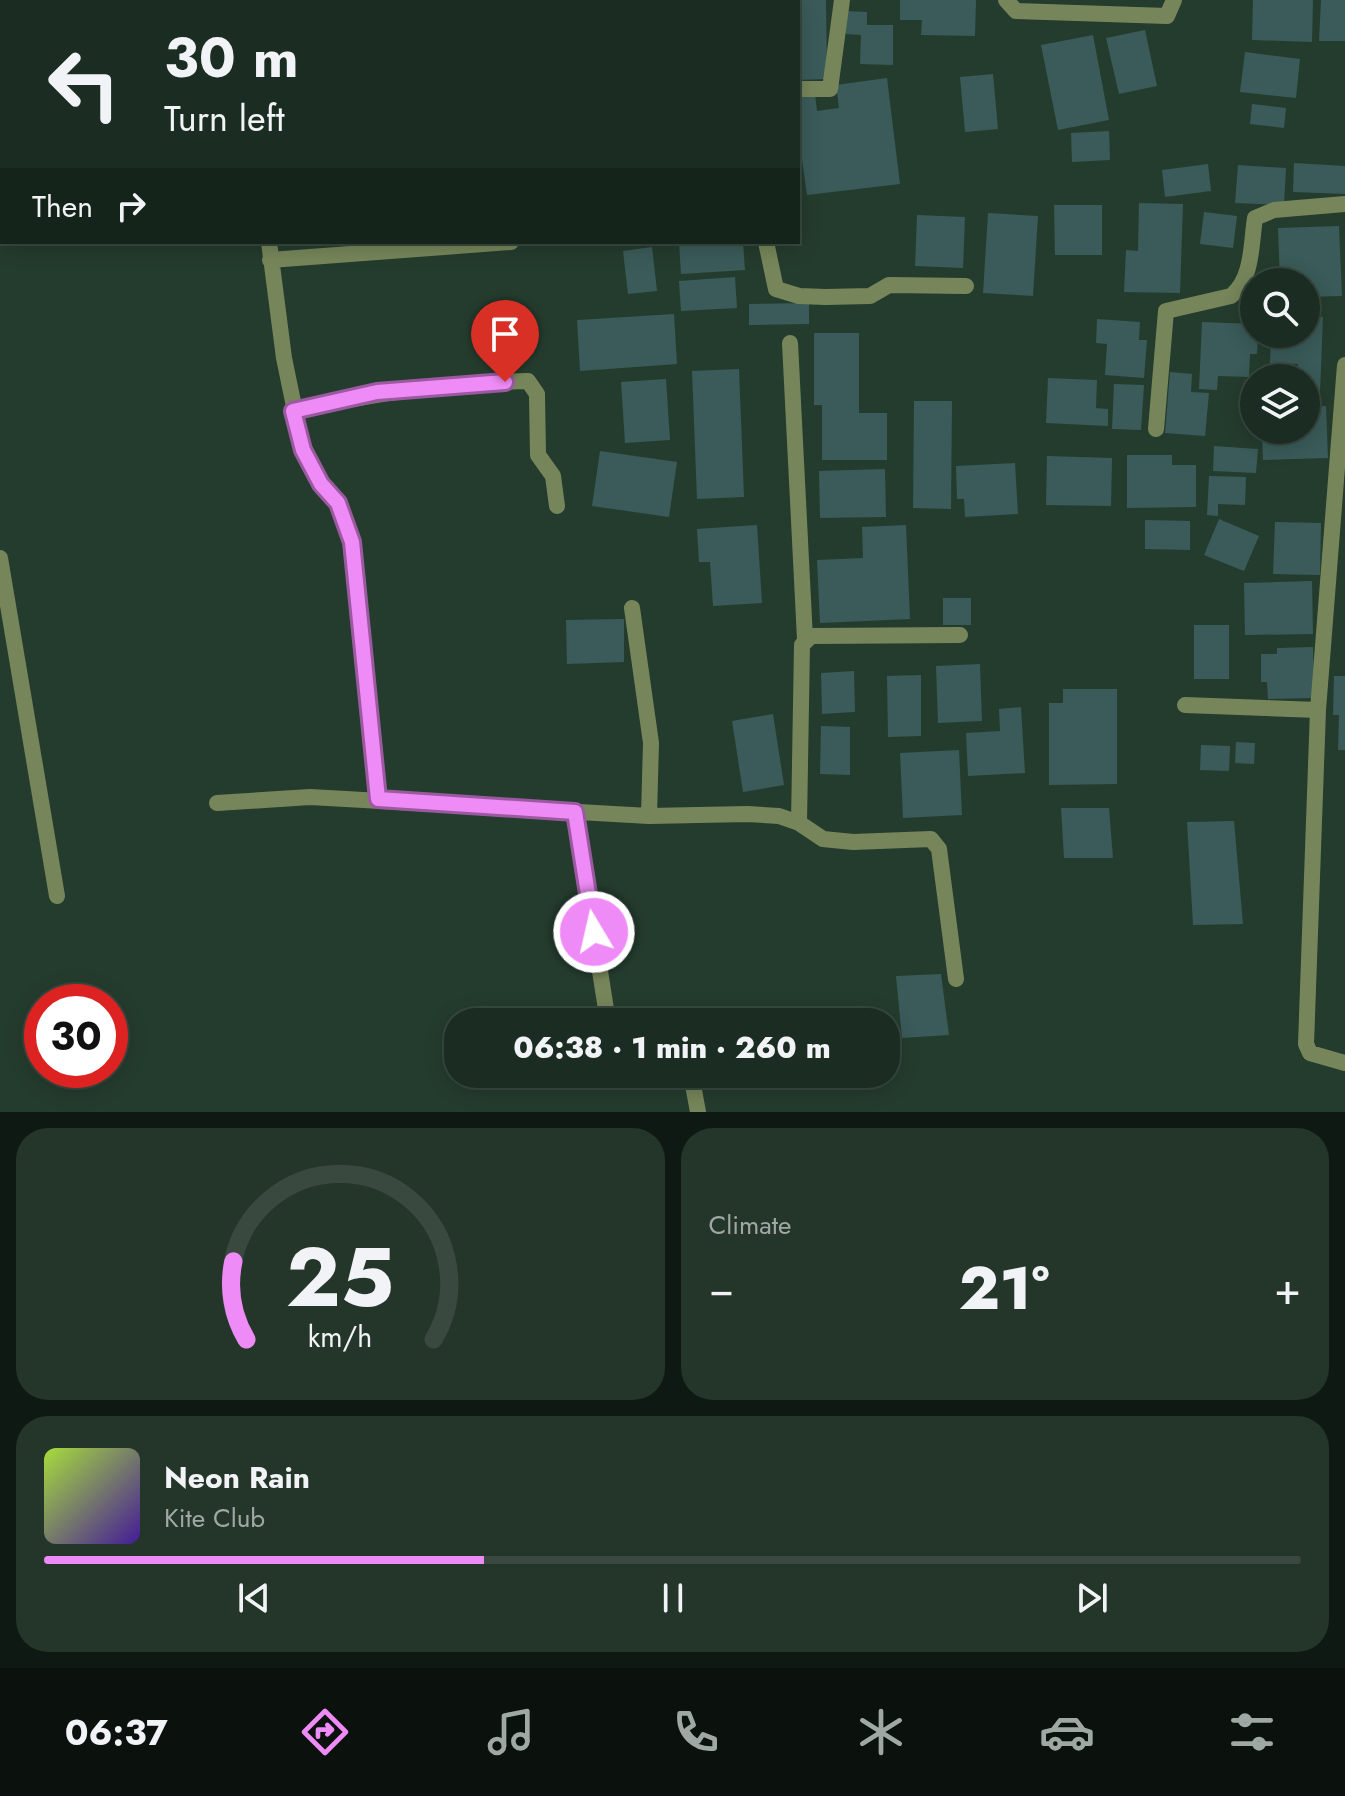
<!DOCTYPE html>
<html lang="en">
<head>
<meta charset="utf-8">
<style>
  body { margin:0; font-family:Jost,sans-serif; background:#24352a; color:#f1f3f6; height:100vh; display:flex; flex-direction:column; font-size:30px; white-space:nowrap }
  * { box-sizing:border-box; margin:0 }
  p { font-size:26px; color:#a0a8a5 }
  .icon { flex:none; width:44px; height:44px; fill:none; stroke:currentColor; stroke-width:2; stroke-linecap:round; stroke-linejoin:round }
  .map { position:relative; height:1112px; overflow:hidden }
  .drawer { display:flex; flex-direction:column; gap:16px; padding:16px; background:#0f1913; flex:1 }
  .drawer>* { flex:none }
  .guide { position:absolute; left:0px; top:0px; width:800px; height:244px; box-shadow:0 4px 20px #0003,0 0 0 2px #394940; background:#1b2d22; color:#f1f3f6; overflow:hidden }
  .fabs { position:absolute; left:1240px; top:268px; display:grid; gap:16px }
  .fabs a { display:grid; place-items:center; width:80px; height:80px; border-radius:50%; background:#1b2d22; box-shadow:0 4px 20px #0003,0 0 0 2px #394940; font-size:40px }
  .speed { position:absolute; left:24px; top:984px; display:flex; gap:16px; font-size:40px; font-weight:700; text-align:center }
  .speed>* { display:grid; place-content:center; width:104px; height:104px; border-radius:50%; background:#1b2d22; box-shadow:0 4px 20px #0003,0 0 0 2px #394940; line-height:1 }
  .speed .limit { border:12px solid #d22; background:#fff; color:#111 }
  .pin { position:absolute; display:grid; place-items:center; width:68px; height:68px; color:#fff; margin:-82px -34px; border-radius:50% 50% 50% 0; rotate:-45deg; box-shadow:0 0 8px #0007 }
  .pin .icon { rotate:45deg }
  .me { position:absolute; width:88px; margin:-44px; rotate:351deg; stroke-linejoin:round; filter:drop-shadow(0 0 6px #0008) }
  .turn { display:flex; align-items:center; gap:28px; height:168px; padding:0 32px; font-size:36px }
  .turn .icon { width:104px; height:104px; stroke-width:2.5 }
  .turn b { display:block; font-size:56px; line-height:68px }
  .then { display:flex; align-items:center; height:76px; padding:0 32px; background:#0003; gap:16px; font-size:30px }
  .big { font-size:60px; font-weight:800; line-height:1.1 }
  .drawer .tile { flex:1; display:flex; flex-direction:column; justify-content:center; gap:12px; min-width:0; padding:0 28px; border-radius:32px; background:#24352a }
  .drawer .dial { align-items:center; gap:0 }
  .dial svg { height:208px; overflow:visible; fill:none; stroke:#394940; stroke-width:7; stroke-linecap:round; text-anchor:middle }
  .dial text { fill:#f1f3f6; stroke:none }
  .song { display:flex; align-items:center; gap:24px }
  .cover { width:96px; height:96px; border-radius:12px; background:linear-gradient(135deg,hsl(80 70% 55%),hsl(260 70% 35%)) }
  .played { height:8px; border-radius:4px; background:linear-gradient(90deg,#ef8bf6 35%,#394940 35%) }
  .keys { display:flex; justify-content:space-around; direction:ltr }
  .heat { display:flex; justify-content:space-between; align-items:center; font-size:44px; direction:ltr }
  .drawer .tiles { flex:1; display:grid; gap:16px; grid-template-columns:1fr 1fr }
  .tile:last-child { grid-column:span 2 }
  .trip { position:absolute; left:444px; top:1008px; width:456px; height:80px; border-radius:32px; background:#1b2d22; box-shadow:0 4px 20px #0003,0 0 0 2px #394940; font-weight:800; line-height:80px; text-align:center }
  .dock { display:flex; height:128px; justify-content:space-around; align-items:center; background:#0b120e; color:#a0a8a5 }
  .dock .icon { width:56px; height:56px }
  .dock .selected { color:#ef8bf6 }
  .dock b { font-size:36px; color:#f1f3f6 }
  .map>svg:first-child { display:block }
</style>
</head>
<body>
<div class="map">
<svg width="1345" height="1112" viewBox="0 0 1345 1112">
  <rect width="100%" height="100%" fill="#243c2e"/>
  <!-- building -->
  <path fill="#3a5b59" d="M798,0H826L827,79L798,80Z
    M900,0H976L975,36L921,35L922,20H900Z
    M1253,0H1313L1312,42L1252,40Z
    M1321,0H1345V41H1319Z
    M846,11L867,12V25H893V65L860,64L861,35L846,34Z
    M1145,30L1157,86L1119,94L1106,38Z
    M1093,35L1109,120L1058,130L1041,45Z
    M1245,52L1300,59L1296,98L1240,92Z
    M993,74L998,129L965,132L960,77Z
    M887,78L900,184L807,195L798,132V96L815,94L817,111L839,108L836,85Z
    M1252,104L1286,108L1284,128L1250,124Z
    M1109,131L1110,160L1072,162L1071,133Z
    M1294,163L1345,166V194L1293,192Z
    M1208,164L1211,191L1165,197L1162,170Z
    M1238,165L1286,168L1284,205L1235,203Z
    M1139,203L1183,204L1180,293L1124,292L1126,250L1138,251Z
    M1054,205H1102V255H1055Z
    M1204,212L1237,216L1233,248L1200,244Z
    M988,213L1038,216L1033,296L983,293Z
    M917,215L965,217L963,268L915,266Z
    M1339,226L1342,296L1306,297V282H1280L1278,228Z
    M679,242H743L745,270L681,274Z
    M652,247L657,291L628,294L623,251Z
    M735,277L737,308L681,311L679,281Z
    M809,303V324L749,325V304Z
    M674,314L677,364L580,371L577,320Z
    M1306,316L1323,317L1320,393L1306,392V378H1297L1298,364L1270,363L1271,334H1306Z
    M1097,319L1140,322L1139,340H1147L1144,378L1105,375L1107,344L1096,343Z
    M1202,322L1254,324V334H1258L1257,354H1250L1249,377L1218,376L1217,390L1199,389Z
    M814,333H859V413H887V460H822V405H814Z
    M739,369L744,497L697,499L692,371Z
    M1170,372L1192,374L1191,392L1209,393L1205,436L1165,433Z
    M1048,378L1097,380L1096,408L1108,409V426L1046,423Z
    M666,379L670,440L625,443L621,382Z
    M1114,384L1144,385L1141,430L1112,429Z
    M914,401H952L951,509L913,508Z
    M1326,406L1328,458L1263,460L1262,430H1306V407Z
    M1214,446L1258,449L1256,473L1213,471Z
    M600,451L677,462L669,517L592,506Z
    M1127,455H1172V465H1196V507L1127,508Z
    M1047,456L1112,458L1111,506L1046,505Z
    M1015,463L1018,514L965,517L964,499H957L956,466Z
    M885,469L886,517L820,518L819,471Z
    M1209,476L1246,477L1245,505L1218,504V516L1207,515Z
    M1219,519L1259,536L1244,571L1204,555Z
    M1145,520L1190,521V550L1145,549Z
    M1275,522L1321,523L1320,575L1273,574Z
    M757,525L762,603L713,606L710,562H699L697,529Z
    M906,525L910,619L820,623L817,560L863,558L862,527Z
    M1312,581L1313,634L1245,635L1244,583Z
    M943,598H971V625H943Z
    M624,619V662L567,664L566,620Z
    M1194,625H1229V679H1194Z
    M1313,647L1314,698L1268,699L1267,682H1261V654H1277V648Z
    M980,664L982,721L938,723L936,666Z
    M854,671L855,712L822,714L821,673Z
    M921,675V736L888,737L887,676Z
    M1334,676H1345V750H1338L1339,715H1333Z
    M1063,689H1117V784L1049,785V703H1063Z
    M1021,707L1025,773L968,776L966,733L1000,731L999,709Z
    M773,714L784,785L743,792L732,721Z
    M821,726L850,727V775L820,774Z
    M1236,742L1255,743L1254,764L1235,763Z
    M1201,745L1230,746L1229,771L1200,770Z
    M959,750L962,815L903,818L900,753Z
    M1061,808H1109L1113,858H1064Z
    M1234,821L1243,924L1193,925L1187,822Z
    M941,974L949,1035L902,1038L896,976Z"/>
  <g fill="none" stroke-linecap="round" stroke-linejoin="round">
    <!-- minor -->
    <path stroke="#77865a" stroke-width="16" d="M257,0L258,2
      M1006,0L1016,11L1167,16L1174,0
      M798,89H830L842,0
      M269,242L284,358L303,450L321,484L338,503L352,542L378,799
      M766,242L776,289L799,296L826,297L870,296L889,285L966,286
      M270,260L511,242
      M790,343L805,639
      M1345,365L1318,710L1306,1044L1310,1053L1345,1063
      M293,411C374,393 446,383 528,381L537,394L538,455L553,476L557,506
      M1156,429L1166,311L1231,296C1253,279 1251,243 1255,218L1274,210L1345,204
      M0,558L57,896
      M632,608L651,743L649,816
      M1185,705L1318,710
      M217,803L310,797L649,816L748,814L779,816L799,823L823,839L853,842L931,839L939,849L956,979
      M575,812L608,1022
      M799,823L802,645L811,636L960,635
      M691,1074L698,1112"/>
  </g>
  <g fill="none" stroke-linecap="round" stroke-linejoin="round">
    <!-- route casing -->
    <g stroke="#9b5aa0" stroke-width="20">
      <path id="route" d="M505,382L377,392L293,411L303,450L321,484L338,503L352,542L378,799L575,812L594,932"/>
    </g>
    <!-- route -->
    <use href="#route" stroke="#ef8bf6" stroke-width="14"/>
  </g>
</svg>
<div class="fabs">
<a><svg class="icon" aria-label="search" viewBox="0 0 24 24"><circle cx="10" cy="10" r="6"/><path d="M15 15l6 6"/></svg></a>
<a><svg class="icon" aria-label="layers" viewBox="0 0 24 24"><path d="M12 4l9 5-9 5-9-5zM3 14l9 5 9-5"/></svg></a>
</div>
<div class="speed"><div class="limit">30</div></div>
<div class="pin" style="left:505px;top:382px;background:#d93025"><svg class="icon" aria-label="arrive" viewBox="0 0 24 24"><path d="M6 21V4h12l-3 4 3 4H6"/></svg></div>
<svg class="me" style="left:594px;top:932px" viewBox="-20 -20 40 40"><circle r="17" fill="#ef8bf6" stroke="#fff" stroke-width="3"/><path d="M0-11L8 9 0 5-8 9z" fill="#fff"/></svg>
<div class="trip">06:38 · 1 min · 260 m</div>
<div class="guide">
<div class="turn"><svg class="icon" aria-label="left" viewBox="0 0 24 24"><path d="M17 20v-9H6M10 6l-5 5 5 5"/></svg><div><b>30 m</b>Turn left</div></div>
<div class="then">Then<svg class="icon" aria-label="right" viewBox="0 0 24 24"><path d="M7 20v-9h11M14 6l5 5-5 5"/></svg></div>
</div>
</div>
<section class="drawer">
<div class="tiles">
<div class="tile dial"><svg viewBox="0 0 100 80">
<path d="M14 69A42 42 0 1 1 86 69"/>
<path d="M14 69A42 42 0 0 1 9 39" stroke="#ef8bf6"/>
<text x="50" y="56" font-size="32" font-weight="700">25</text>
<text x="50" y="72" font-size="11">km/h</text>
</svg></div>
<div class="tile"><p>Climate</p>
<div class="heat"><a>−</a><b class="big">21°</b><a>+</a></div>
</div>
<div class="tile">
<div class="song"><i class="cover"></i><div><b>Neon Rain</b><p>Kite Club</p></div></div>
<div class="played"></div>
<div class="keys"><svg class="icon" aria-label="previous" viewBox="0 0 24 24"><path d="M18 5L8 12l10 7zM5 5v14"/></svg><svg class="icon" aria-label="pause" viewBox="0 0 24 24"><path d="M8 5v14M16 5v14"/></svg><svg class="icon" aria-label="next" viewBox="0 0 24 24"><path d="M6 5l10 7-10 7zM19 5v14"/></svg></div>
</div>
</div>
</section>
<nav class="dock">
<b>06:37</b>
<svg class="icon selected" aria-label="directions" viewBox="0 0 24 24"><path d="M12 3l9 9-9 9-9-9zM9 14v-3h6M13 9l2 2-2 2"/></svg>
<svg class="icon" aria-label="music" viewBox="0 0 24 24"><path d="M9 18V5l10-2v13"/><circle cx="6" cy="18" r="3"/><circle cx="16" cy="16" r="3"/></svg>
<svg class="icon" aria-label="phone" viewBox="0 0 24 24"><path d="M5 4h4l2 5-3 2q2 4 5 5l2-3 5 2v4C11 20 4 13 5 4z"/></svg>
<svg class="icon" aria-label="climate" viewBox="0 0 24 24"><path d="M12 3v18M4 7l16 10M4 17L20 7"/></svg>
<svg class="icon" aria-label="car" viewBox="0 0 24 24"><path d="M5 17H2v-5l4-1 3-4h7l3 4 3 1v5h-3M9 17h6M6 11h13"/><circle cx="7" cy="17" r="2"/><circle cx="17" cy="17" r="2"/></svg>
<svg class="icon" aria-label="filters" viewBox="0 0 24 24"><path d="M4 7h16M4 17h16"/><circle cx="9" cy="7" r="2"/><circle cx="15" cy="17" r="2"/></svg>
</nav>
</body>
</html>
